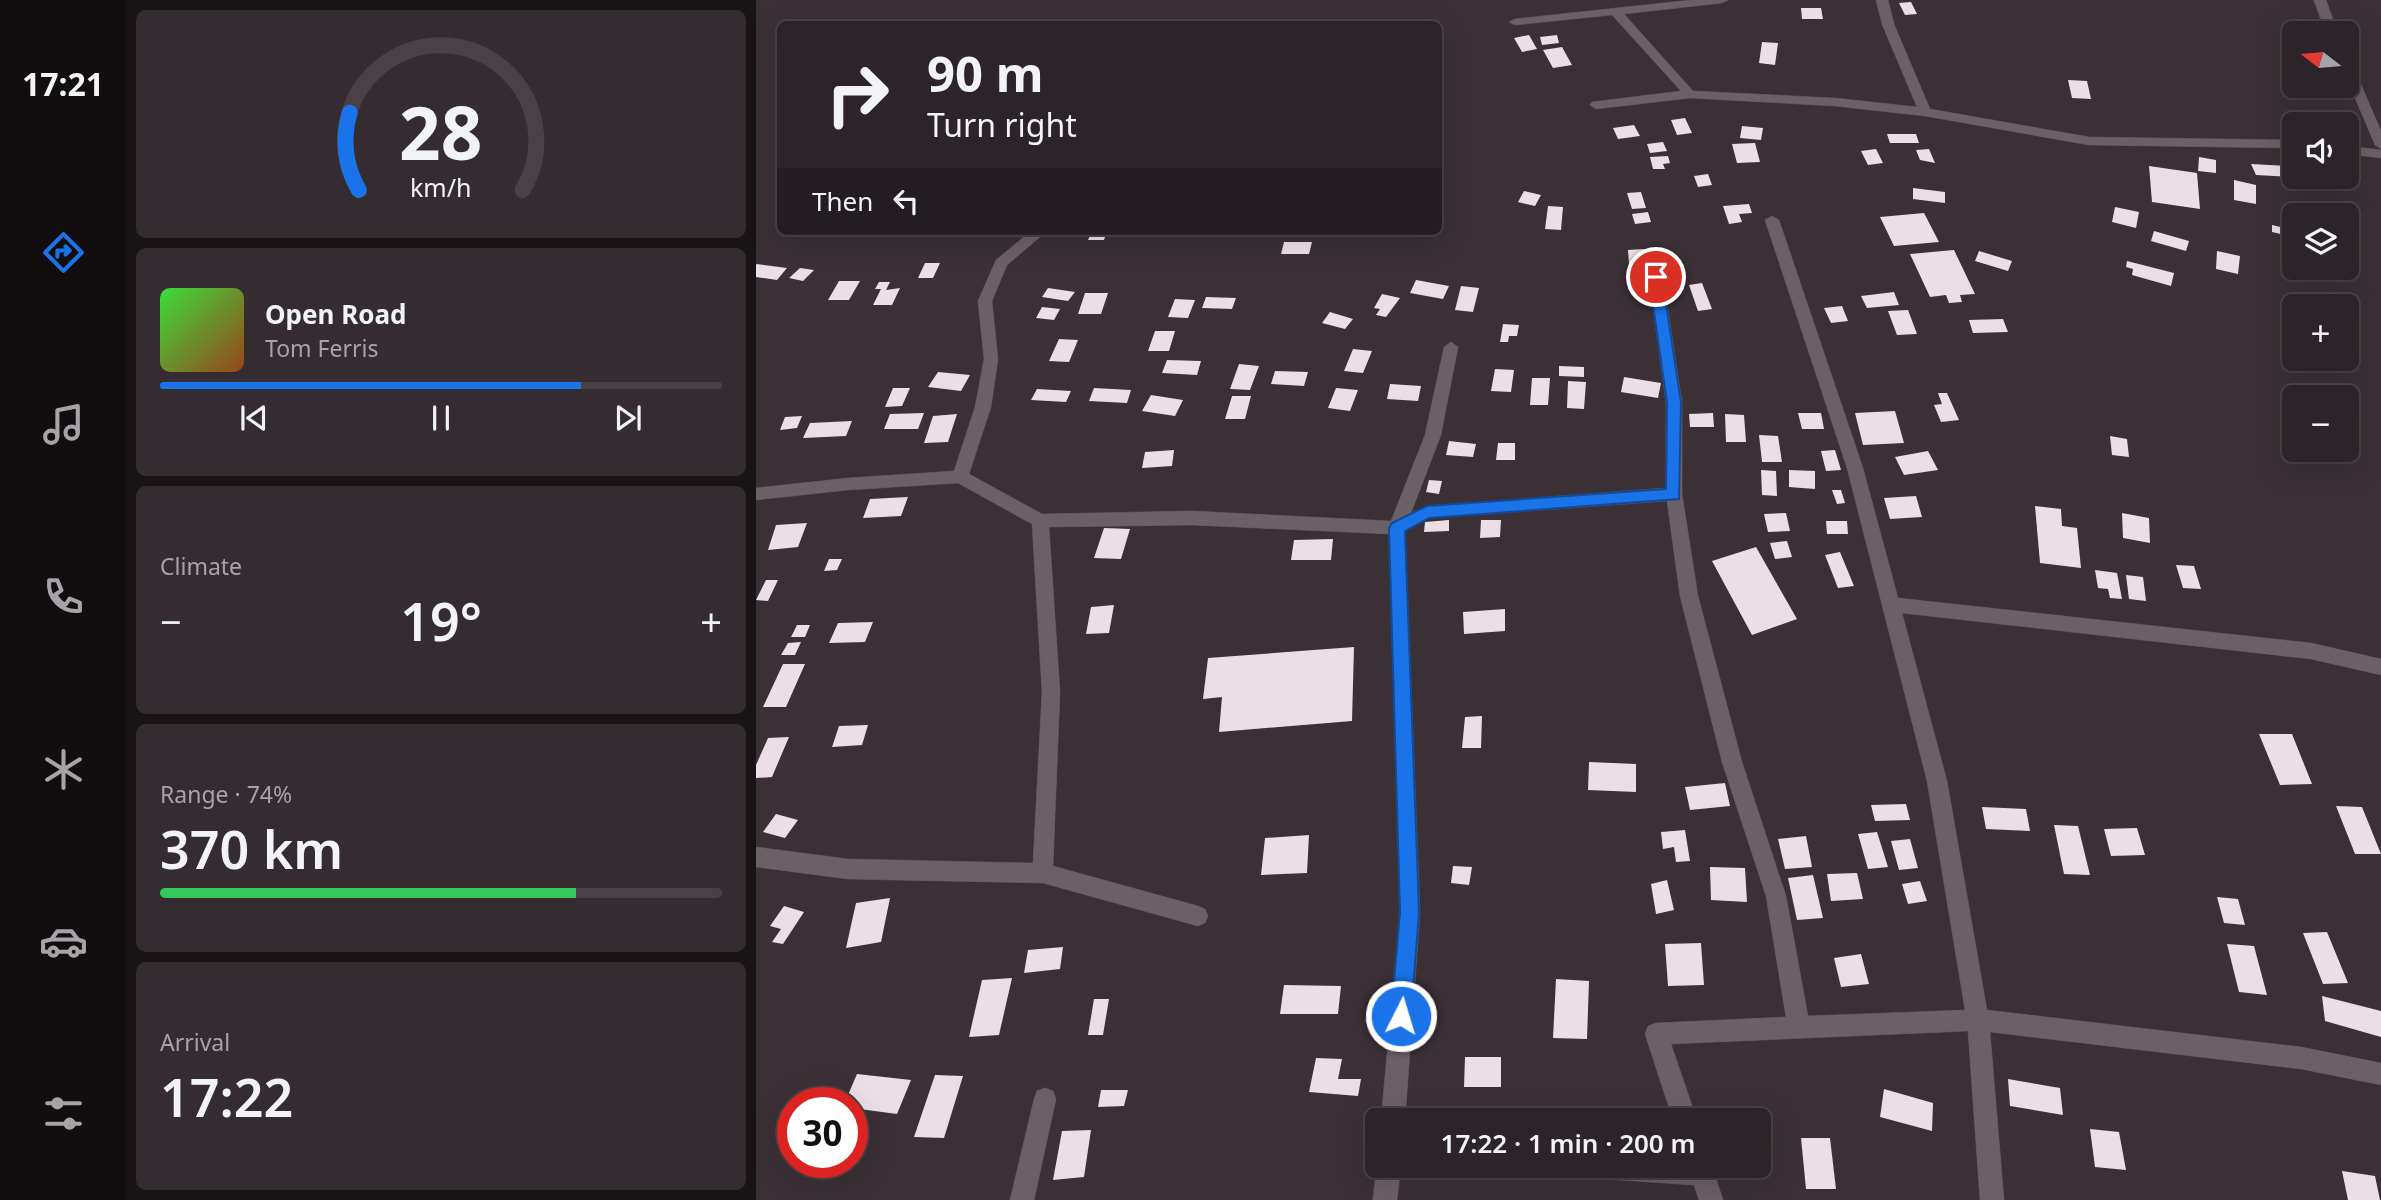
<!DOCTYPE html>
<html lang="en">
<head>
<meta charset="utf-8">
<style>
  body { margin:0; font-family:"Noto Sans",sans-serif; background:#342c30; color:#f1f3f6; height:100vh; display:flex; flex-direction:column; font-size:26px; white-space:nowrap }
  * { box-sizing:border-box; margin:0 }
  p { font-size:23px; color:#a6a4a8 }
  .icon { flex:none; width:38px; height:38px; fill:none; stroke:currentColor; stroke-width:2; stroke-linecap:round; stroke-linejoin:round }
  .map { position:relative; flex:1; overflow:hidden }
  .panel { display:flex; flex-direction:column; gap:10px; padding:10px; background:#181416; width:630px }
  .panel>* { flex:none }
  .banner { position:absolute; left:21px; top:21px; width:665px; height:214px; border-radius:10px; box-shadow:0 7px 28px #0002,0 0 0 2px #484145; background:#2c2428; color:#f1f3f6; overflow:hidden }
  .needle { width:46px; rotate:286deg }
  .controls { position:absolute; left:1526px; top:21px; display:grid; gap:14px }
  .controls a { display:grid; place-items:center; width:77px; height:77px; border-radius:10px; background:#2c2428; box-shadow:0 7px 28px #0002,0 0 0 2px #484145; font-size:35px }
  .speed { position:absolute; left:21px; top:1087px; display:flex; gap:14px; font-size:35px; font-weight:700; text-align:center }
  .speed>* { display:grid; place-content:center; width:91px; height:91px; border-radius:50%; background:#2c2428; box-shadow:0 7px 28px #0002,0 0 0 2px #484145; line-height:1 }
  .speed .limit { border:10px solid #d22; background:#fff; color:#111 }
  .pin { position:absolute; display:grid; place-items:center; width:60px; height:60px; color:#fff; margin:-30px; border:4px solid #fff; border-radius:50%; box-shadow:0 2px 7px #0007 }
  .me { position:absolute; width:77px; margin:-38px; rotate:5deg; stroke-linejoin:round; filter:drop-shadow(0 0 5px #0008) }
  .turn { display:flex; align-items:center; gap:24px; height:147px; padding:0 35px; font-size:32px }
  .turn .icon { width:91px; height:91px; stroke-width:2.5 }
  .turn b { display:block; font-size:49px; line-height:60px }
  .then { display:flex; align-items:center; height:66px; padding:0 35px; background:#0003; gap:14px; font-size:26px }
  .big { font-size:52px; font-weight:600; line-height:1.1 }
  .panel .card { flex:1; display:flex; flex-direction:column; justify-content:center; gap:10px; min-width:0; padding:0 24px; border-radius:10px; background:#342c30 }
  .panel .dial { align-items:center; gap:0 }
  .dial svg { height:182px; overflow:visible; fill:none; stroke:#484145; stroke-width:7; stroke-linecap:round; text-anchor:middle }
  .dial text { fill:#f1f3f6; stroke:none }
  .song { display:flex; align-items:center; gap:21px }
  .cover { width:84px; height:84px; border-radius:10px; background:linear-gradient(135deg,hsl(120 70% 55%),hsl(20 70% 35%)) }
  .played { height:7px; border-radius:4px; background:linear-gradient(90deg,#1a73e8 75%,#484145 75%) }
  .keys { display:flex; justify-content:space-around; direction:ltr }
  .heat { display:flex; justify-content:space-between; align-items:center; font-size:38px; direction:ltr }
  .charge { height:10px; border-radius:5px; background:linear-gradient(90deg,#34c759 74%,#484145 0) }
  .trip { position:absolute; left:609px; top:1108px; width:406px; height:70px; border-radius:10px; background:#2c2428; box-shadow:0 7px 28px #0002,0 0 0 2px #484145; font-weight:600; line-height:70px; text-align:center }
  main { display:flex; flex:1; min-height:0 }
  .dock { display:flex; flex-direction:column; width:126px; justify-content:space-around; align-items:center; background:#120e10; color:#a6a4a8 }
  .dock .icon { width:49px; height:49px }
  .dock .current { color:#1a73e8 }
  .dock b { font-size:32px; color:#f1f3f6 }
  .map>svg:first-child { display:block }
</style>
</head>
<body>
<main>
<nav class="dock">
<b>17:21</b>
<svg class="icon current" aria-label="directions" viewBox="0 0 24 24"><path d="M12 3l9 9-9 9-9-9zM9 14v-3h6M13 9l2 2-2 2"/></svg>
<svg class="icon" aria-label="music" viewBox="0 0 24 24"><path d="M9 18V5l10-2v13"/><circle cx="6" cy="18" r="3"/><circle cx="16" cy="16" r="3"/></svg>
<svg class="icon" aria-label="phone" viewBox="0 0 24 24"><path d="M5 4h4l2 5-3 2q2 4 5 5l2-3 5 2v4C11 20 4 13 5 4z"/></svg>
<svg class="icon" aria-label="climate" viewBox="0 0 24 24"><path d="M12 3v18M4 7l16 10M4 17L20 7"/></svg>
<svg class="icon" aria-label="car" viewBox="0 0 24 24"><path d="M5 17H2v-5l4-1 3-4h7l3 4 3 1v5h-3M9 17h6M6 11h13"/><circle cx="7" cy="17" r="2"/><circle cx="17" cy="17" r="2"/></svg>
<svg class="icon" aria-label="filters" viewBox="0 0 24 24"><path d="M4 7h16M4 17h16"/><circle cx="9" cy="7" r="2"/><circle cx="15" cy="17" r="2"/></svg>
</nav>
<section class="panel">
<div class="card dial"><svg viewBox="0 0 100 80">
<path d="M14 69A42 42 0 1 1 86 69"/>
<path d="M14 69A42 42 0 0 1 10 35" stroke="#1a73e8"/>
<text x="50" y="56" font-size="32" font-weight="700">28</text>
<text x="50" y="72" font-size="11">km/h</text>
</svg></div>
<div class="card">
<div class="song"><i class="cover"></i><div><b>Open Road</b><p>Tom Ferris</p></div></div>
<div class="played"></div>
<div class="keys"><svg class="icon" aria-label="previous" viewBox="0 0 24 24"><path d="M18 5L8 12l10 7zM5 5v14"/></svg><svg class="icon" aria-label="pause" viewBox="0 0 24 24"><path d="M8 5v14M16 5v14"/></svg><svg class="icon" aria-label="next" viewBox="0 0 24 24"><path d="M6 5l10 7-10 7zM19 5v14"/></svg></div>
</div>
<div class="card"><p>Climate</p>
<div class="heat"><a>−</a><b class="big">19°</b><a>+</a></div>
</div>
<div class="card"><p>Range · 74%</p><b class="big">370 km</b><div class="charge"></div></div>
<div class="card"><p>Arrival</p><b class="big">17:22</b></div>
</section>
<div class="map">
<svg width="1625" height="1200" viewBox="0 0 1625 1200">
  <rect width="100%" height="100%" fill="#3a3036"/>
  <!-- building -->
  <path fill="#ecdee6" d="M1155,2L1161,14L1149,15L1143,3Z
    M1045,8H1065L1067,19H1046Z
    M773,35L781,49L766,52L758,38Z
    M801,35L803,43L786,45L784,37Z
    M1006,42L1022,43L1019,65L1003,63Z
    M806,47L816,65L797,68L787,50Z
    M1312,80L1331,81L1335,99L1316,98Z
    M929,118L936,133L921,135L915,120Z
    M878,125L884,136L862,139L857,128Z
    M986,126L1007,128L1005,140L984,138Z
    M1131,134H1160L1163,143H1134Z
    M907,142L911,151L894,153L891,144Z
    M999,143L1004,162L981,163L976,144Z
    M1120,149L1127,163L1112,165L1105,151Z
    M1173,149L1179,163L1164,160L1160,150Z
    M912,156L914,163L907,164L909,169H897L894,157Z
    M1443,157L1460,160V173L1442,171Z
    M1495,164L1533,166L1539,177L1500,175Z
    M1393,166L1441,173L1444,209L1396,202Z
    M952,174L956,185L942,187L938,176Z
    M1478,180L1500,185V204L1478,200Z
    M1157,188L1189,192V203L1157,199Z
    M768,191L785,195L779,206L762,202Z
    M885,192L890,208L876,209L871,193Z
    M993,204L996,213L983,214L986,222L973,224L967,206Z
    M792,206L807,207L805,230L789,229Z
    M1359,207L1383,212L1380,228L1356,222Z
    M892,212L895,222L879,224L876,214Z
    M1168,213L1183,242L1138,246L1124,217Z
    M1516,225L1538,230V237L1516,232Z
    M336,231H351L348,240H332Z
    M1398,231L1433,241L1430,251L1395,241Z
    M528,242H556L553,254H525Z
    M888,249L890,264H873L872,250Z
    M1198,250L1219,294L1204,295L1206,302L1193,303L1190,295L1174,297L1154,254Z
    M1223,251L1256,261L1252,271L1219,261Z
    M1461,251L1484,256L1482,274L1460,269Z
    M1371,261L1418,273L1415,286L1376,275L1377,269L1370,267Z
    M169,263H184L177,278H162Z
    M0,265L1,264L31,268L21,280L0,277Z
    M44,268L58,270L47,281L33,278Z
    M660,280L693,286L687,299L654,293Z
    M83,281H104L93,300H72Z
    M123,282H134L130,290L144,288L136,305H117L125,289H119Z
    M946,283L956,309L942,311L933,285Z
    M705,286L723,288L717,312L699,310Z
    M292,288L319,292L312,301L286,297Z
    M1138,292L1143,305L1111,308L1105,296Z
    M329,293H352L345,314H322Z
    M626,294L644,298L630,317L620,315L624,309L618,308Z
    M450,297L480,298L476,309L446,308Z
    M419,299L439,300L432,318L412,317Z
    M1086,306L1092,321L1075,323L1068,308Z
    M286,307L304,309L298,320L280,318Z
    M1152,310L1161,334L1141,335L1132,311Z
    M574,312L597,319L589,329L566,323Z
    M1247,319L1252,332L1217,333L1213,320Z
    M747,324L763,325L761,336H753L752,342H744Z
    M399,331H419L413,351H392Z
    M303,339L322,340L313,362L293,361Z
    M597,349L616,351L607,373L588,371Z
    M411,360L445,361L441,375L406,373Z
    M483,364L503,366L494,390L474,389Z
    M803,366L828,367V377L803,376Z
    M739,369L758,370L755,392L735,391Z
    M519,371L552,372L548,386L515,384Z
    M182,372L214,375L205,391L172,387Z
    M868,377L905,383L902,398L865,392Z
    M776,378H794L792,405H774Z
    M812,381L830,382L828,409L811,408Z
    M634,384L665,386L662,401L631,399Z
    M137,388H154L146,406L129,407Z
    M338,388L375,390L371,403L333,401Z
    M580,388L602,390L594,411L572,408Z
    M281,389L315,391L310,402L275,400Z
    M1182,393H1191L1203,420L1185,422L1178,405L1186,404Z
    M395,395L427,400L419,416L386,411Z
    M476,396H495L489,419H469Z
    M1139,411L1148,443L1107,445L1099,413Z
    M168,413L162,429H128L134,414Z
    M957,413L958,427H934L933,414Z
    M1042,413H1065L1068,429H1046Z
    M201,414L192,442L168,443L177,416Z
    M969,414L988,415L990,442H970Z
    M46,416L41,428L24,430L29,417Z
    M96,421L90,436L47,438L54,423Z
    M1003,435L1022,436L1026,462H1006Z
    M1354,436L1371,439L1373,457L1356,455Z
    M693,441L720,444L717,457L690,455Z
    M742,443H759V460H740Z
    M418,450L416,466L386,468L389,452Z
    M1079,450L1085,470L1070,471L1065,451Z
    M1172,451L1182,470L1148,475L1139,457Z
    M1005,470L1020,471L1021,496L1006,495Z
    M1033,470L1059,471V489L1033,487Z
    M673,480L686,481L683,494L670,492Z
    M1076,490H1085L1089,503L1081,504Z
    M1160,496L1166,517L1134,519L1128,498Z
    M152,497L145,516L107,518L114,499Z
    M1279,506L1305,509L1306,526L1321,528L1325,568L1284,563Z
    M1030,513L1034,531L1012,532L1008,514Z
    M1366,513L1393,518L1394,543L1367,538Z
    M693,520V531L668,532L669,522Z
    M725,520H745L744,537L724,538Z
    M1070,521H1091L1092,534H1071Z
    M51,523L42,547L12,550L20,525Z
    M348,528L374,529L365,559L338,558Z
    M577,539L575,560H535L538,540Z
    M1031,541L1036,557L1019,559L1014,543Z
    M1000,547L1041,619L996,635L956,561Z
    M1084,552L1098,586L1082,588L1069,555Z
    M73,559H86L81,570L68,571Z
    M1420,565L1438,566L1445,589L1427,588Z
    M1339,570L1361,573L1366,599L1354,598L1352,589L1342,588Z
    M1370,575L1387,577L1390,601L1373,599Z
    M10,580H22L12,601L0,600Z
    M358,605L353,633L330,634L335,607Z
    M749,609V631L708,634L707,612Z
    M117,622L109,642L73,643L82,623Z
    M41,625H54L49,637H35Z
    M45,642L39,655H25L32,643Z
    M598,647L596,721L463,732L466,697L447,699L452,658Z
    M27,664H49L30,707H7Z
    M726,716L725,748H706L709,717Z
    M112,725L106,745L76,747L83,726Z
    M1503,734H1536L1556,784L1524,785Z
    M33,737L16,777L0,778V765L12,738Z
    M833,762L880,764V792L832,790Z
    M969,783L974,806L934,810L929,787Z
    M1150,804L1154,820L1119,821L1115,805Z
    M1580,806L1606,807L1625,854H1599Z
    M1226,807L1270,809L1274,831L1230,829Z
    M20,814L42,820L29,838L7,832Z
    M1298,825L1322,826L1334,875L1308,874Z
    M1381,828L1389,855L1355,856L1348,829Z
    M929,830L934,861L920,862L918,847L907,849L905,832Z
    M1121,832L1132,867L1112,869L1102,834Z
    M553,835L551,873L505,875L509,838Z
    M1050,836L1056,867L1029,869L1022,839Z
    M1154,839L1162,868L1143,870L1135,841Z
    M697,866L716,867L713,885L695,883Z
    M954,867L989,868L991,902L955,900Z
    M1101,873L1107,899L1075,901L1071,874Z
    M1057,875L1067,918L1041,920L1032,878Z
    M911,880L918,910L900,914L895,884Z
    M1164,881L1171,901L1152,904L1146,884Z
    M1461,897L1482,899L1489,925L1468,923Z
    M134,898L125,942L90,948L100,903Z
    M28,906L48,912L27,944L16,942L25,929L14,926Z
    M1571,932L1592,983L1567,984L1547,933Z
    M945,943L948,985L912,986L909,944Z
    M1471,944L1498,946L1511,995L1483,992Z
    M307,947L304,969L268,973L272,950Z
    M1105,954L1113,984L1085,987L1078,958Z
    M256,978L243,1035L213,1037L226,980Z
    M800,979L833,981L831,1039L797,1038Z
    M528,985L585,986L582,1014H524Z
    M1566,996L1625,1011V1037L1569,1021Z
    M338,999H353L347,1035H332Z
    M709,1057H745V1087H708Z
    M560,1058L586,1059L582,1079H605L602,1096L553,1092Z
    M101,1074L155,1080L141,1114L96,1108V1102H89Z
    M179,1075L207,1076L188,1138L158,1137Z
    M1252,1079L1304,1088L1307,1115L1254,1106Z
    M1128,1089L1177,1103L1176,1131L1124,1117Z
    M345,1090H372L368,1106L342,1107Z
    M1334,1129L1363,1132L1370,1170L1339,1167Z
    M335,1130L328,1177L297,1180L306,1131Z
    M1045,1138H1074L1080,1189H1050Z
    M1586,1171L1619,1176L1624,1200H1592Z"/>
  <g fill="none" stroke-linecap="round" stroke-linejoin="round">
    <!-- street casing -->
    <g stroke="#574f54" stroke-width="1">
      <path id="street" d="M935,0H972L966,3L868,14L937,91L1079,98L1161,107L1126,24L1120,0H1132L1138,24L1174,109L1333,137L1538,140V148L1333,145L1169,116L1079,106L934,98L840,109L834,105L836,102L925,91L856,15L759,25L753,22L759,19Z
        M1558,0H1570L1582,33H1570Z
        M1591,62L1597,66L1625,131V149L1619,145L1591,79Z
        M1591,146L1625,150V158L1591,154Z
        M1016,216L1023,220L1107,468L1142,598L1555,643L1625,659V675L1555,659L1146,613L1191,781L1231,1010L1545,1047L1625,1063V1085L1545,1069L1234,1032L1248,1200H1224L1212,1031L915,1044L941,1120H917L889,1034L892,1026L900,1023L1030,1017L1010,896L966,762L924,596L911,501L674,518L649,531L664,912L649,1120H625L644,912L633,534L436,525L293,527L304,692L297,866L442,906L449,909L452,916L449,923L442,926L287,883L92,879L0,867V847L92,859L277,863L286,692L276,524L202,483L92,490L0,500V488L92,478L198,471L219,407L228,359L222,301L240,260L275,231H291L251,265L236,301L242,359L235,407L213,474L286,514L436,511L635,521L669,435L688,347L695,342L702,347L685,435L655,513L671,506L910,488V403L893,277L900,272L907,277L926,403V494L942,596L986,762L1030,896L1052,1016L1209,1010L1171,781L1091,468L1009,220Z
        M289,1088L297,1091L300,1099L278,1200H254L278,1099L281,1091Z
        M621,1166H645L641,1200H617Z
        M821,1166H956L967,1200H943L938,1185L833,1178L825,1174Z"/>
    </g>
    <!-- street -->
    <use href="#street" fill="#6c6067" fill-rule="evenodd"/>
  </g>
  <!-- route -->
  <path fill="#1a73e8" stroke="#114b97" stroke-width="2" d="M900,273L906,277L925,403L923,499L673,518L649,531L663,912L655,1016L652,1023L645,1026L638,1023L635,1016L644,912L633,528L636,523L671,506L910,489L911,403L893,277Z"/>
</svg>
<div class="controls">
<a><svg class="needle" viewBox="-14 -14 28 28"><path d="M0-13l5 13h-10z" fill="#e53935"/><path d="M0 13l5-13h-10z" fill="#a6a4a8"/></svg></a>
<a><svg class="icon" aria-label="sound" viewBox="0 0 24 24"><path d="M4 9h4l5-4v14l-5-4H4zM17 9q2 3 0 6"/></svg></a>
<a><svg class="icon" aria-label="layers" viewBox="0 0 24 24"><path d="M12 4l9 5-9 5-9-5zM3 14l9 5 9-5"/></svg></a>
<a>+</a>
<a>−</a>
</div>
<div class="speed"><div class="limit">30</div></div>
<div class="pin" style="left:900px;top:277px;background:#d93025"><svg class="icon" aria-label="arrive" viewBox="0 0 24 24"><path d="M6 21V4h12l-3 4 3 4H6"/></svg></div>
<svg class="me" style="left:645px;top:1016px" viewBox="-20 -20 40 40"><circle r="17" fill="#1a73e8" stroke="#fff" stroke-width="3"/><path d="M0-11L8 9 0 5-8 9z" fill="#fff"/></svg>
<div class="trip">17:22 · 1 min · 200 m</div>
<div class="banner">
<div class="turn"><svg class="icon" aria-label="right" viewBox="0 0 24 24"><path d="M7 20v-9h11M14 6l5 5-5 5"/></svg><div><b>90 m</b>Turn right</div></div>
<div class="then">Then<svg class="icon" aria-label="left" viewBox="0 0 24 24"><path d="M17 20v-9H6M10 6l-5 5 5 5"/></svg></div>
</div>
</div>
</main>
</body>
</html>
